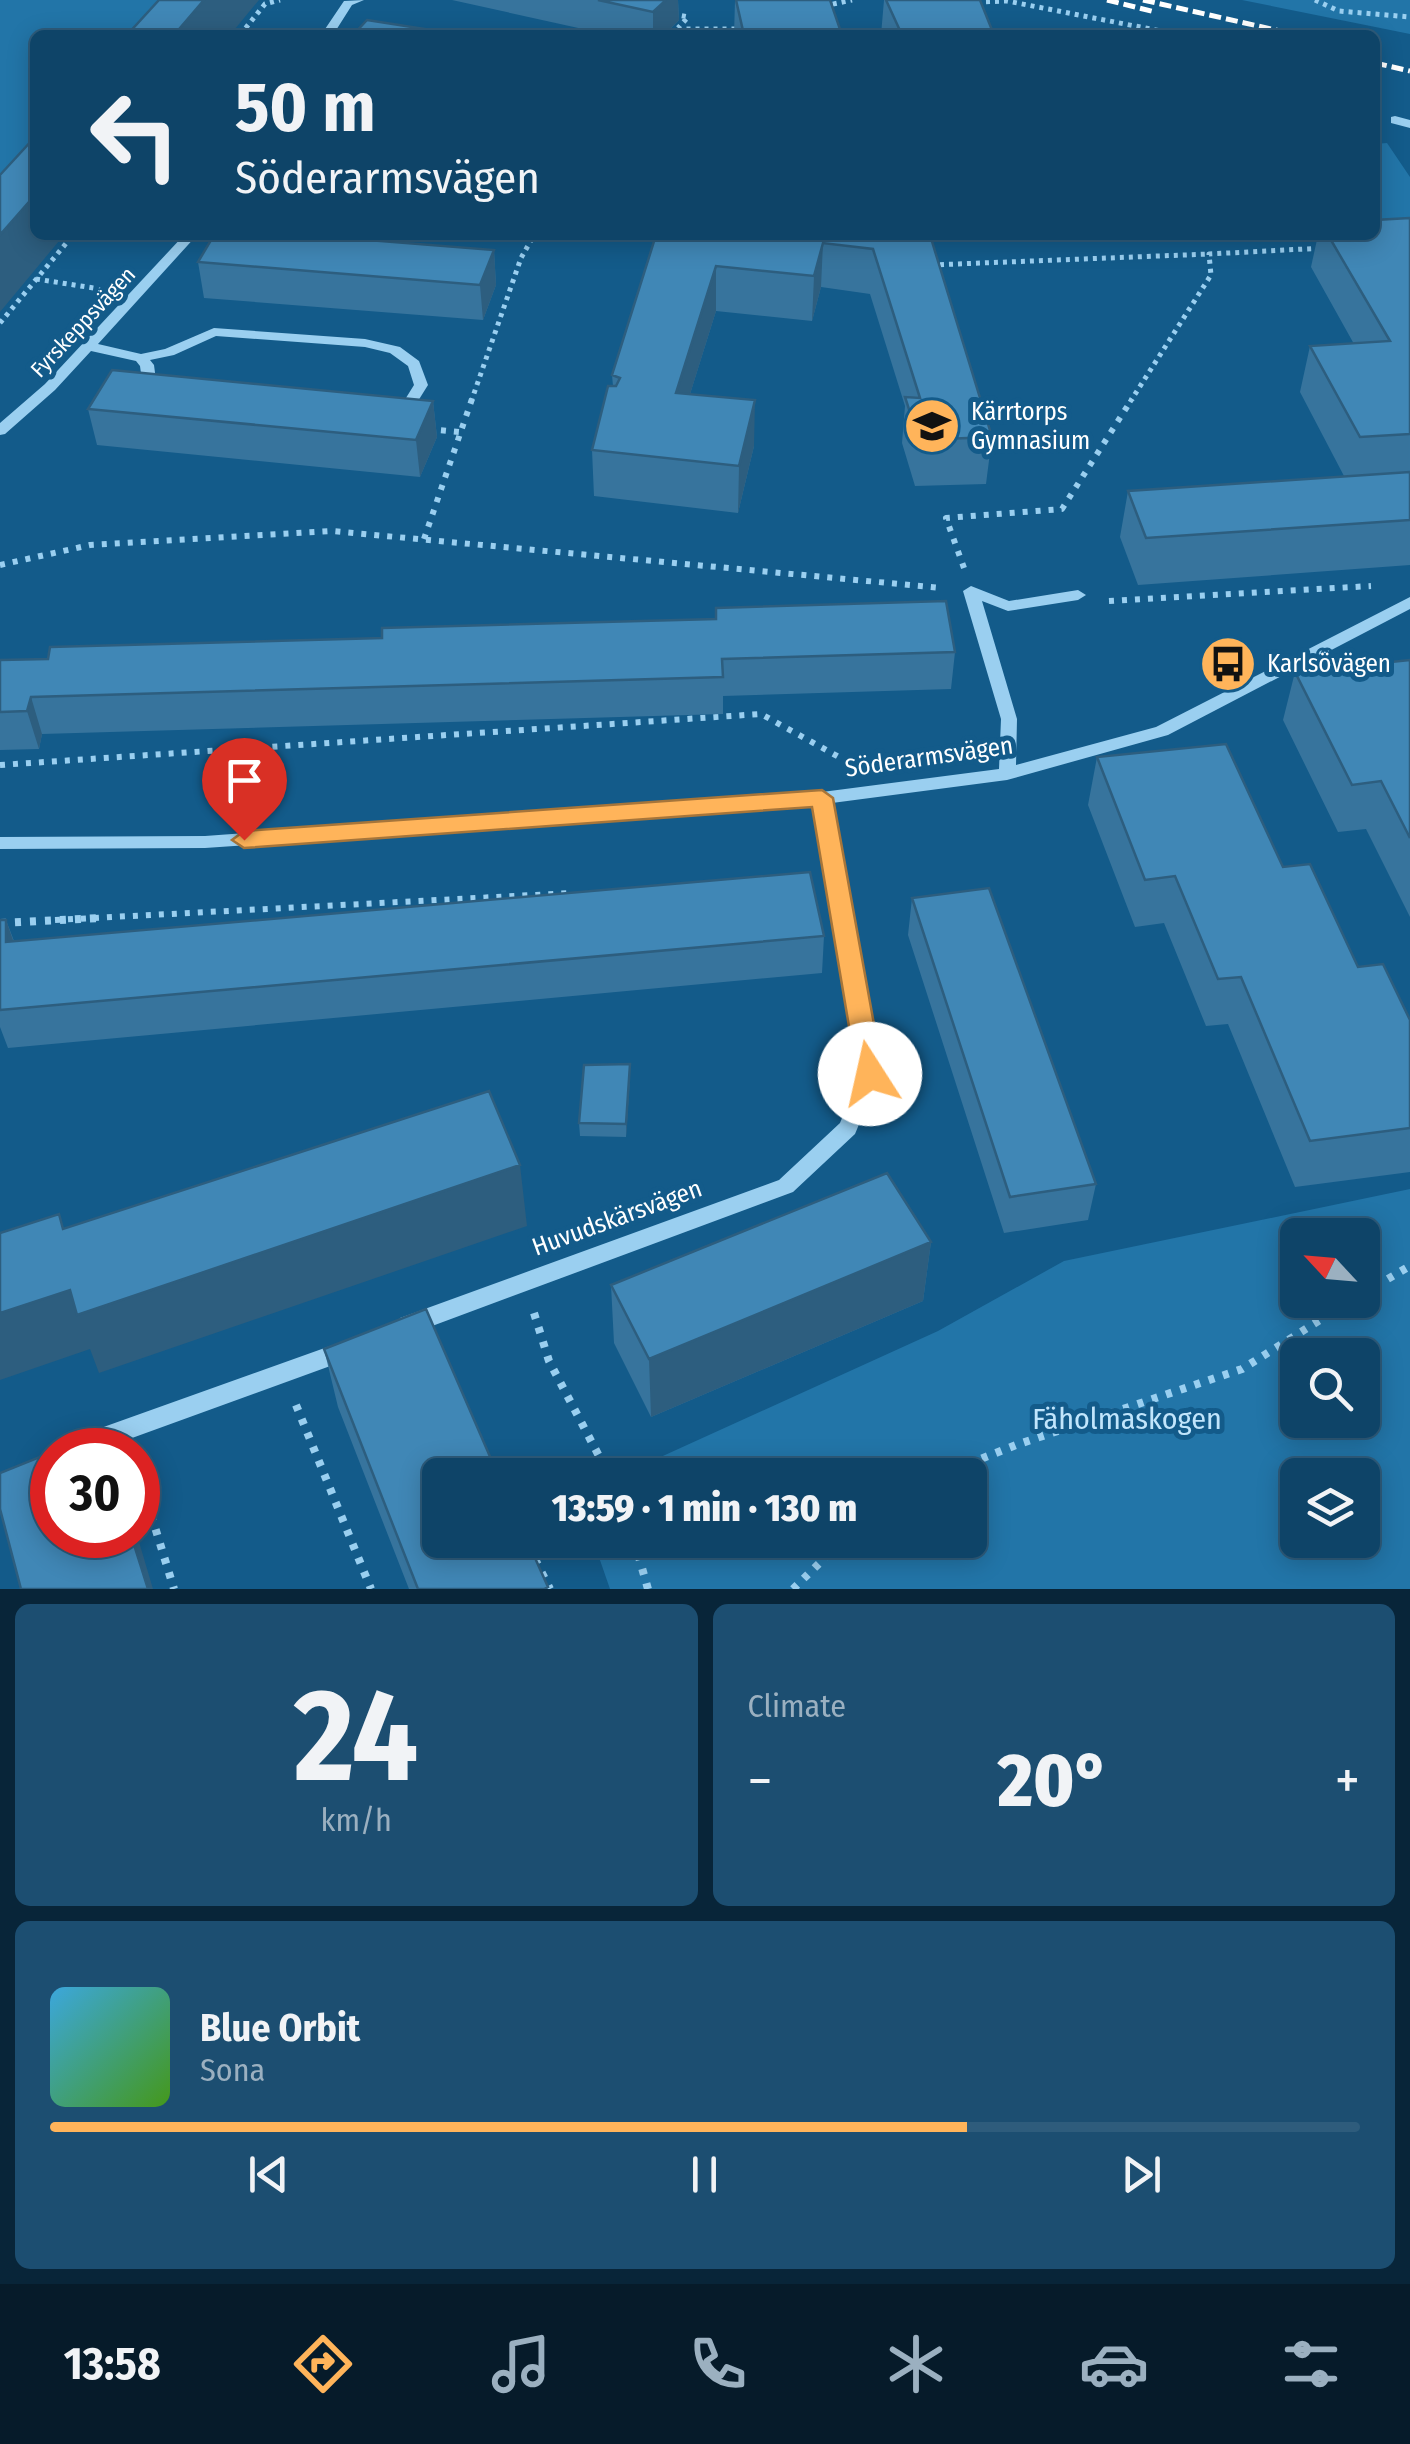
<!DOCTYPE html>
<html lang="en">
<head>
<meta charset="utf-8">
<style>
  body { margin:0; font-family:"Fira Sans Condensed",sans-serif; background:#1c4e71; color:#f1f3f6; height:100vh; display:flex; flex-direction:column; font-size:38px; white-space:nowrap }
  * { box-sizing:border-box; margin:0 }
  p { font-size:32px; color:#9bb0c0 }
  .icon { flex:none; width:55px; height:55px; fill:none; stroke:currentColor; stroke-width:2; stroke-linecap:round; stroke-linejoin:round }
  .map { position:relative; height:1589px; overflow:hidden }
  .panel { display:flex; flex-direction:column; gap:15px; padding:15px; background:#082539; flex:1 }
  .panel>* { flex:none }
  .hud { position:absolute; left:30px; top:30px; width:1350px; height:210px; border-radius:15px; box-shadow:0 5px 25px #0003,0 0 0 2px #2e5c7c; background:#0e4468; color:#f1f3f6; overflow:hidden }
  .needle { width:65px; rotate:296deg }
  .buttons { position:absolute; left:1280px; top:1218px; display:grid; gap:20px }
  .buttons a { display:grid; place-items:center; width:100px; height:100px; border-radius:15px; background:#0e4468; box-shadow:0 5px 25px #0003,0 0 0 2px #2e5c7c; font-size:50px }
  .speed { position:absolute; left:30px; top:1428px; display:flex; gap:20px; font-size:50px; font-weight:700; text-align:center }
  .speed>* { display:grid; place-content:center; width:130px; height:130px; border-radius:50%; background:#0e4468; box-shadow:0 5px 25px #0003,0 0 0 2px #2e5c7c; line-height:1 }
  .speed .limit { border:15px solid #d22; background:#fff; color:#111 }
  .pin { position:absolute; display:grid; place-items:center; width:85px; height:85px; color:#fff; margin:-102px -42px; border-radius:50% 50% 50% 0; rotate:-45deg; box-shadow:0 0 10px #0007 }
  .pin .icon { rotate:45deg }
  .me { position:absolute; width:110px; margin:-55px; rotate:350deg; stroke-linejoin:round; filter:drop-shadow(0 0 8px #0008) }
  .turn { display:flex; align-items:center; gap:35px; height:210px; padding:0 40px; font-size:45px }
  .turn .icon { width:130px; height:130px; stroke-width:2.5 }
  .turn b { display:block; font-size:70px; line-height:85px }
  .big { font-size:75px; font-weight:800; line-height:1.1 }
  .panel .tile { flex:1; display:flex; flex-direction:column; justify-content:center; gap:15px; min-width:0; padding:0 35px; border-radius:15px; background:#1c4e71 }
  .panel .dial { align-items:center; gap:0 }
  .dial b { font-size:130px; line-height:1 }
  .song { display:flex; align-items:center; gap:30px }
  .cover { width:120px; height:120px; border-radius:15px; background:linear-gradient(135deg,hsl(200 70% 55%),hsl(100 70% 35%)) }
  .played { height:10px; border-radius:5px; background:linear-gradient(90deg,#ffb45a 70%,#2e5c7c 70%) }
  .keys { display:flex; justify-content:space-around; direction:ltr }
  .heat { display:flex; justify-content:space-between; align-items:center; font-size:55px; direction:ltr }
  .panel .tiles { flex:1; display:grid; gap:15px; grid-template-columns:1fr 1fr }
  .tile:last-child { grid-column:span 2 }
  .trip { position:absolute; left:422px; top:1458px; width:565px; height:100px; border-radius:15px; background:#0e4468; box-shadow:0 5px 25px #0003,0 0 0 2px #2e5c7c; font-weight:800; line-height:100px; text-align:center }
  .tab-bar { display:flex; height:160px; justify-content:space-around; align-items:center; background:#061b2a; color:#9bb0c0 }
  .tab-bar .icon { width:70px; height:70px }
  .tab-bar .on { color:#ffb45a }
  .tab-bar b { font-size:45px; color:#f1f3f6 }
  .map>svg:first-child { display:block }
</style>
</head>
<body>
<div class="map">
<svg width="1410" height="1589" viewBox="0 0 1410 1589">
  <rect width="100%" height="100%" fill="#135b8a"/>
  <!-- green -->
  <path fill="#2275a8" fill-rule="evenodd" d="M0,0H196L158,35H35V159L0,200Z
    M1242,0H1410V34Z
    M1387,143L1410,177V224L1375,226V144Z
    M1410,1189V1589H610L593,1540H970V1475H621L938,1331L1064,1261ZM1362,1235V1300H1298V1235ZM1362,1355V1420H1298V1355ZM1362,1475V1540H1298V1475Z"/>
  <g fill="none" stroke-linecap="round" stroke-linejoin="round">
    <!-- path-far2 -->
    <path stroke="#9acff0" stroke-width="5" stroke-dasharray="4 5" stroke-linecap="butt" d="M1315,0L1339,11L1410,17
      M977,2L1007,1L1181,35
      M824,6L852,0
      M673,14L688,17L678,28
      M240,35L265,4L280,0
      M671,35L677,29H740
      M931,265L1209,254
      M36,279L100,289
      M0,323L73,235
      M471,402L521,258L534,235
      M1130,402L1211,275L1209,254L1324,248"/>
    <!-- path-far1 -->
    <path stroke="#9acff0" stroke-width="6" stroke-dasharray="5 8" stroke-linecap="butt" d="M428,429L460,432
      M424,539L472,399
      M0,565L90,545L332,531L942,588
      M964,568L946,518L1062,509L1132,399
      M1109,601L1371,586
      M0,765L761,714L848,762
      M55,920L572,893"/>
    <!-- path -->
    <path stroke="#9acff0" stroke-width="8" stroke-dasharray="6 9" stroke-linecap="butt" d="M0,923L102,918
      M1362,1294L1410,1266
      M534,1313L549,1361L609,1475
      M296,1405L371,1589
      M138,1472L174,1589
      M940,1475L1016,1445L1242,1369L1352,1300
      M634,1540L648,1589
      M535,1559L550,1589
      M793,1589L843,1540"/>
    <!-- minor -->
    <path fill="#9acff0" fill-rule="evenodd" d="M364,0L352,5L333,35H321L344,1Z
      M1395,116L1410,120V128L1391,123V117Z
      M184,235H197L98,344L141,354L165,349L214,328L365,339L400,347L419,361L428,385L408,417L403,418L396,414L414,385L408,366L390,353L365,347L216,336L174,355L150,360L154,365L158,396L151,400L144,396L140,366L136,361L91,351L55,390L5,434L0,435V423L45,384Z
      M971,586L1009,601L1078,590L1086,595L1078,600L1008,611L982,601L1017,719L1016,765L1156,727L1410,597V609L1168,735L1007,780L832,803L880,1074L855,1134L793,1192L408,1335L400,1332L397,1325L400,1318L779,1180L840,1123L860,1074L814,805L205,848L0,849V837L205,836L822,792L999,769L1001,719L963,591Z
      M347,1340L355,1343L358,1350L355,1357L99,1450H59L62,1443L70,1439Z"/>
    <!-- rail -->
    <path stroke="#fff" stroke-width="5" stroke-dasharray="12 5" stroke-linecap="butt" d="M1107,0L1155,12
      M1143,0L1298,35
      M1375,63L1410,71"/>
  </g>
  <!-- wall -->
  <path fill="#37749d" d="M452,0H678L679,20L664,35H610Z
    M735,0H830L842,35H734Z
    M884,0H980L994,35H881Z
    M1410,218V565L1138,585L1120,537L1128,491L1344,476L1300,392L1310,346L1354,344L1311,267L1318,235H1375Z
    M656,235H930L992,437L986,484L915,486L902,443L905,406L870,294L821,287L812,321L716,311L690,394L754,446L738,513L594,496L592,450L613,386L612,375Z
    M494,250L496,285L483,320L204,298L198,262Z
    M433,401L437,437L420,477L97,445L88,409Z
    M955,652L951,689L723,696V714L42,734L39,749L0,750V660Z
    M1410,660V917L1366,829L1338,832L1283,720L1295,672Z
    M1097,757L1283,867L1358,967L1410,1020V1172L1295,1187L1228,1024L1206,1026L1164,923L1135,927L1088,805Z
    M912,898L1096,1184L1088,1220L1004,1233L908,935Z
    M0,920H6L14,941L824,936L822,973L8,1048L0,1027Z
    M630,1077L626,1137L580,1136L579,1123Z
    M931,1242L923,1301L651,1417L614,1343L611,1285Z
    M324,1349L548,1589H409L338,1407Z"/>
  <!-- shaded-wall -->
  <path fill="#2d5e7f" d="M204,0H259L230,35H174Z
    M666,0H678L679,20L664,35H653V12Z
    M35,195V235H64L0,312V235Z
    M823,243L821,287L812,321L814,276Z
    M494,250L496,285L483,320L480,285Z
    M716,266V311L676,439V393Z
    M755,400L754,446L738,513L739,466Z
    M433,401L437,437L420,477L416,440Z
    M31,697L42,734L39,749L27,711Z
    M6,920L19,957L6,942Z
    M630,1064V1077L626,1137V1124Z
    M520,1165L527,1226L99,1373L90,1349L0,1380V1313L70,1290Z
    M931,1242L923,1301L651,1417L649,1359Z
    M131,1535H137L153,1589H148Z"/>
  <!-- building -->
  <path fill="#4087b6" stroke="#2d5e7f" stroke-width="2.5" d="M159,0H204L174,35H127Z
    M598,0H666L653,12Z
    M736,0H830L842,35H744Z
    M886,0H980L994,35H902Z
    M367,20L463,35H353Z
    M35,137V195L0,235V175Z
    M1410,218V434L1360,437L1310,346L1390,341L1328,235H1375V220Z
    M214,235H305L494,250L480,285L198,262Z
    M656,235H930L992,437L919,440L905,397L920,398L873,249L823,243L814,276L716,266L676,393L755,400L739,466L592,450L608,386H616L620,378L612,375Z
    M112,370L433,401L416,440L88,409Z
    M1410,472V520L1146,538L1128,491Z
    M946,601L955,652L722,659L723,677L31,697L27,711L0,712V660L48,659L50,647L382,638V628L716,619V608Z
    M1410,660V838L1381,781L1352,785L1295,672Z
    M1226,744L1283,867L1310,864L1358,967L1383,964L1410,1020V1128L1310,1141L1241,977L1218,979L1175,876L1145,880L1097,757Z
    M810,872L824,936L0,1010V920H6V942Z
    M989,888L1096,1184L1010,1197L912,898Z
    M630,1064L626,1124L579,1123L584,1065Z
    M489,1091L520,1165L77,1315L70,1290L0,1313V1233L59,1214L63,1229Z
    M887,1173L931,1242L649,1359L611,1285Z
    M426,1309L498,1475H440V1540H527L548,1587L544,1589H418L324,1349Z
    M100,1432L106,1450H57Z
    M52,1452V1535H131L148,1589H21L0,1509V1473Z"/>
  <!-- route -->
  <path fill="#ffb45a" stroke="#a6753a" stroke-width="2.5" d="M822,790L833,798L883,1074L879,1081L870,1084L861,1081L857,1074L812,807L244,848L232,840L244,831Z"/>
  <!-- icons -->
  <defs>
    <g id="school-disc" transform="scale(2.875)"><circle r="9.5" fill="#ffb45a" stroke="#135b8a"/><path d="M0-5L7-2L0 1L-7-2ZM-4 1L0 2.5L4 1V4Q0 6-4 4Z" fill="#111"/></g>
    <g id="bus-disc" transform="scale(2.875)"><circle r="9.5" fill="#ffb45a" stroke="#135b8a"/><path d="M-5-6H5V4H4V6H2V4H-2V6H-4V4H-5ZM-3.5-4V0h7V-4ZM-3.5 1.2v1.5H-2V1.2ZM2 1.2v1.5H3.5V1.2Z" fill="#111"/></g>
  </defs>
  <g fill-rule="evenodd">
    <use href="#school-disc" x="932" y="426"/>
    <use href="#bus-disc" x="1228" y="664"/>
  </g>
  <g text-anchor="middle" dominant-baseline="central" stroke-width="10" stroke-linejoin="round" paint-order="stroke">
    <!-- far-street labels -->
    <g font-size="22" fill="#fff" stroke="#135b8a">
      <text transform="translate(83 322) rotate(-47)">Fyrskeppsvägen</text>
    </g>
    <!-- poi labels -->
    <g font-size="25" fill="#fff" stroke="#135b8a" text-anchor="start">
      <text x="971" y="412">Kärrtorps<tspan x="971" dy="29">Gymnasium</tspan></text>
      <text x="1267" y="664">Karlsövägen</text>
    </g>
    <!-- street labels -->
    <g font-size="25" fill="#fff" stroke="#135b8a">
      <text transform="translate(929 757) rotate(-8)">Söderarmsvägen</text>
      <text transform="translate(617 1218) rotate(-20)">Huvudskärsvägen</text>
    </g>
    <!-- near-park labels -->
    <g font-size="30" fill="#c1e5fc" stroke="#135b8a">
      <text x="1127" y="1419">Fäholmaskogen</text>
    </g>
  </g>
</svg>
<div class="buttons">
<a><svg class="needle" viewBox="-14 -14 28 28"><path d="M0-13l5 13h-10z" fill="#e53935"/><path d="M0 13l5-13h-10z" fill="#9bb0c0"/></svg></a>
<a><svg class="icon" aria-label="search" viewBox="0 0 24 24"><circle cx="10" cy="10" r="6"/><path d="M15 15l6 6"/></svg></a>
<a><svg class="icon" aria-label="layers" viewBox="0 0 24 24"><path d="M12 4l9 5-9 5-9-5zM3 14l9 5 9-5"/></svg></a>
</div>
<div class="speed"><div class="limit">30</div></div>
<div class="pin" style="left:244px;top:840px;background:#d93025"><svg class="icon" aria-label="arrive" viewBox="0 0 24 24"><path d="M6 21V4h12l-3 4 3 4H6"/></svg></div>
<svg class="me" style="left:870px;top:1074px" viewBox="-20 -20 40 40"><circle r="19" fill="#fff"/><path d="M0-13L10 11 0 6-10 11z" fill="#ffb45a"/></svg>
<div class="trip">13:59 · 1 min · 130 m</div>
<div class="hud">
<div class="turn"><svg class="icon" aria-label="left" viewBox="0 0 24 24"><path d="M17 20v-9H6M10 6l-5 5 5 5"/></svg><div><b>50 m</b>Söderarmsvägen</div></div>
</div>
</div>
<section class="panel">
<div class="tiles">
<div class="tile dial"><b>24</b><p>km/h</p></div>
<div class="tile"><p>Climate</p>
<div class="heat"><a>−</a><b class="big">20°</b><a>+</a></div>
</div>
<div class="tile">
<div class="song"><i class="cover"></i><div><b>Blue Orbit</b><p>Sona</p></div></div>
<div class="played"></div>
<div class="keys"><svg class="icon" aria-label="previous" viewBox="0 0 24 24"><path d="M18 5L8 12l10 7zM5 5v14"/></svg><svg class="icon" aria-label="pause" viewBox="0 0 24 24"><path d="M8 5v14M16 5v14"/></svg><svg class="icon" aria-label="next" viewBox="0 0 24 24"><path d="M6 5l10 7-10 7zM19 5v14"/></svg></div>
</div>
</div>
</section>
<nav class="tab-bar">
<b>13:58</b>
<svg class="icon on" aria-label="directions" viewBox="0 0 24 24"><path d="M12 3l9 9-9 9-9-9zM9 14v-3h6M13 9l2 2-2 2"/></svg>
<svg class="icon" aria-label="music" viewBox="0 0 24 24"><path d="M9 18V5l10-2v13"/><circle cx="6" cy="18" r="3"/><circle cx="16" cy="16" r="3"/></svg>
<svg class="icon" aria-label="phone" viewBox="0 0 24 24"><path d="M5 4h4l2 5-3 2q2 4 5 5l2-3 5 2v4C11 20 4 13 5 4z"/></svg>
<svg class="icon" aria-label="climate" viewBox="0 0 24 24"><path d="M12 3v18M4 7l16 10M4 17L20 7"/></svg>
<svg class="icon" aria-label="car" viewBox="0 0 24 24"><path d="M5 17H2v-5l4-1 3-4h7l3 4 3 1v5h-3M9 17h6M6 11h13"/><circle cx="7" cy="17" r="2"/><circle cx="17" cy="17" r="2"/></svg>
<svg class="icon" aria-label="filters" viewBox="0 0 24 24"><path d="M4 7h16M4 17h16"/><circle cx="9" cy="7" r="2"/><circle cx="15" cy="17" r="2"/></svg>
</nav>
</body>
</html>
